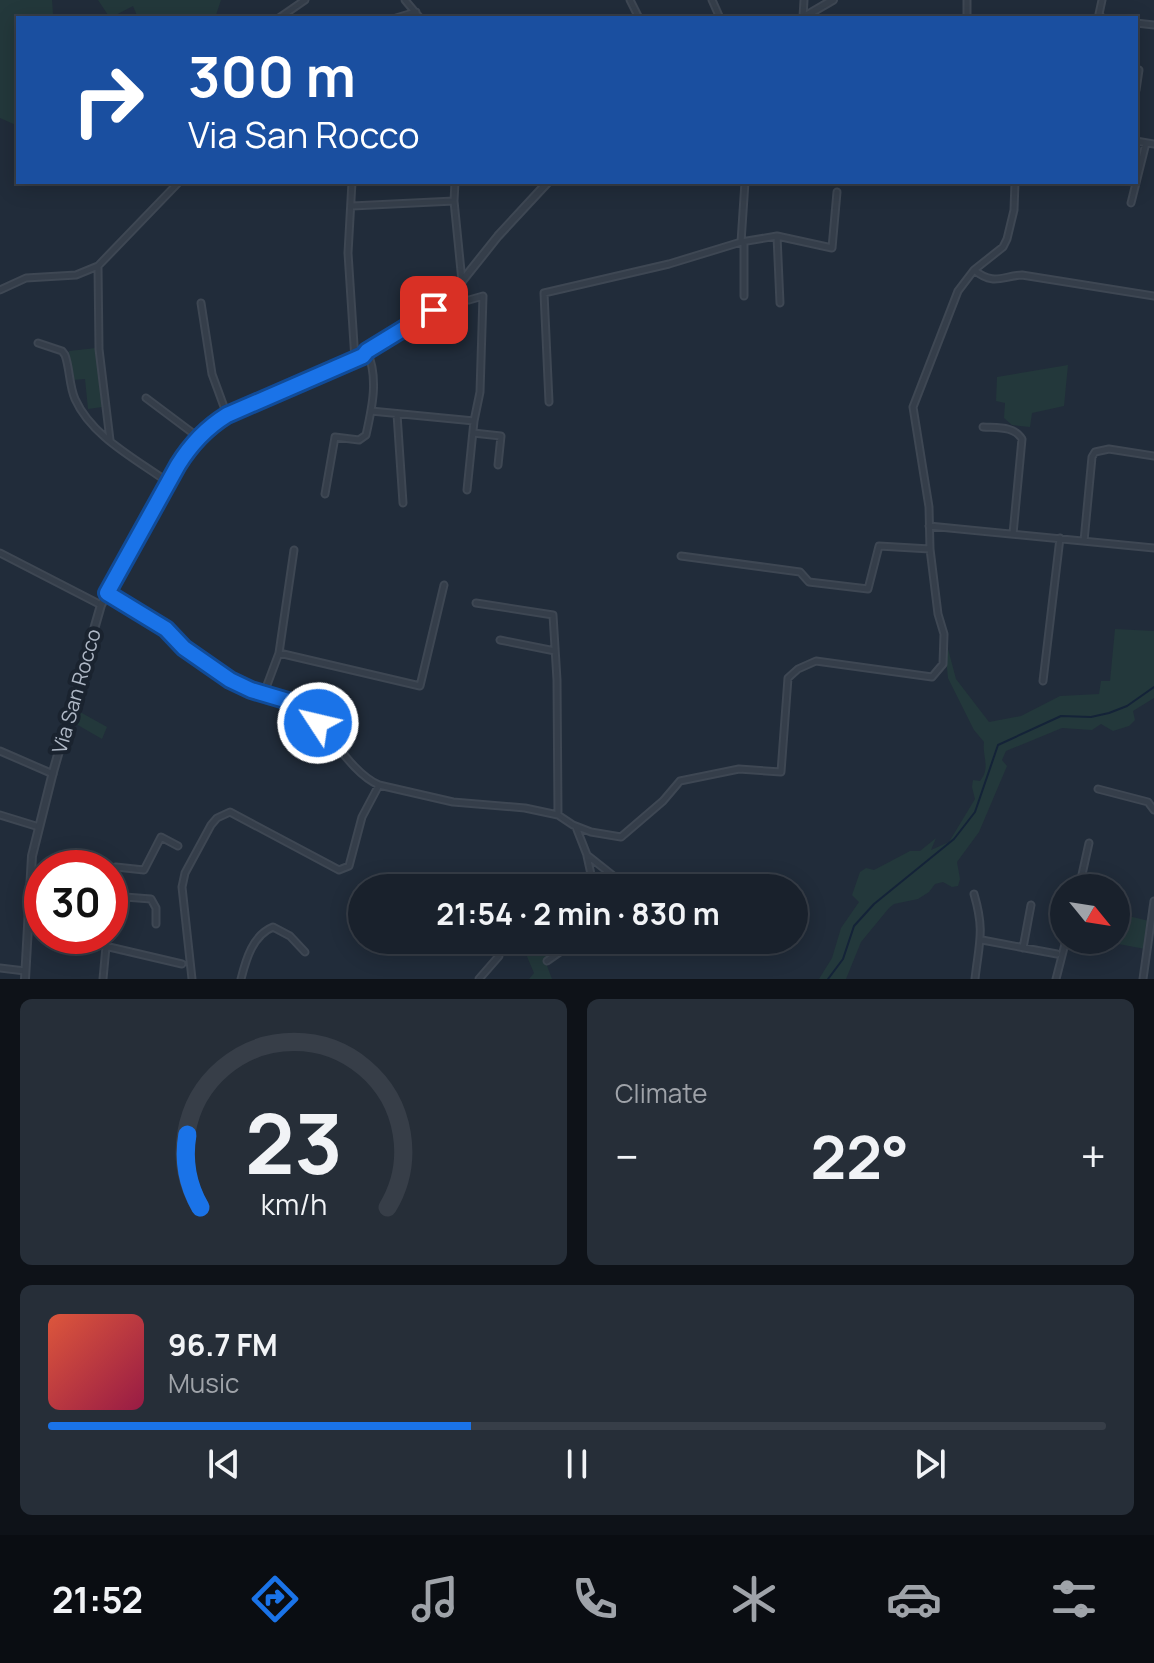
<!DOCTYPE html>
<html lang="en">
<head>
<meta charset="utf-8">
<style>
  body { margin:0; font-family:Manrope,sans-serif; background:#262e38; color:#f1f3f6; height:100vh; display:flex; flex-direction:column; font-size:30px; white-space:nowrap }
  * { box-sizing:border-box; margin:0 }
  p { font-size:26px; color:#9fa3a9 }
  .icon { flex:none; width:44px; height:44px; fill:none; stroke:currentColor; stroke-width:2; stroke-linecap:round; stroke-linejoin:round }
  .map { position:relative; height:979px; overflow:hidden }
  .drawer { display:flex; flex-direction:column; gap:20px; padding:20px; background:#0e1218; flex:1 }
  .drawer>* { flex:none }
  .hud { position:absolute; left:16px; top:16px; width:1122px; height:168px; border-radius:0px; box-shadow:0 4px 20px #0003,0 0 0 2px #373e48; background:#1a4fa0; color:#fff; overflow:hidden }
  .needle { width:52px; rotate:120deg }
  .controls { position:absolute; left:1050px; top:874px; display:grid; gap:16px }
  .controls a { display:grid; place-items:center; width:80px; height:80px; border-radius:50%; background:#19212c; box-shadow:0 4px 20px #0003,0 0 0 2px #373e48; font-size:40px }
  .speed { position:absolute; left:24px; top:850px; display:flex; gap:16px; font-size:40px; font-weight:700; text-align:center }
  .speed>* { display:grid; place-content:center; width:104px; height:104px; border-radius:50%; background:#19212c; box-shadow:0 4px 20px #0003,0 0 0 2px #373e48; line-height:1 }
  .speed .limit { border:12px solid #d22; background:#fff; color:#111 }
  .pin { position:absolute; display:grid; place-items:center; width:68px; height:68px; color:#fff; margin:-34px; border-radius:16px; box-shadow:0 4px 12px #0006 }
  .me { position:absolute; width:88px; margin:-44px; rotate:305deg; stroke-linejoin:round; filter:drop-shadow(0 0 6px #0008) }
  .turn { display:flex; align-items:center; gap:28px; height:168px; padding:0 40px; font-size:36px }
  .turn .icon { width:104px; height:104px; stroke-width:2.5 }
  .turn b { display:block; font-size:56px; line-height:68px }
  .big { font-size:60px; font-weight:700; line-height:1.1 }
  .drawer .tile { flex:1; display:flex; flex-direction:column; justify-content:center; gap:12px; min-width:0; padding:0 28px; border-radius:12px; background:#262e38 }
  .drawer .dial { align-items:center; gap:0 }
  .dial svg { height:208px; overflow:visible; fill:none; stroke:#373e48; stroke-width:7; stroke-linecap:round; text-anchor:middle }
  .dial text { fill:#f1f3f6; stroke:none }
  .song { display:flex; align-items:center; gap:24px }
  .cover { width:96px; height:96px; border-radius:12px; background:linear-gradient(135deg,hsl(10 70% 55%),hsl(340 70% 35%)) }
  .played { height:8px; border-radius:4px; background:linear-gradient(90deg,#1a73e8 40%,#373e48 40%) }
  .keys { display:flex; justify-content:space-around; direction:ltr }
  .heat { display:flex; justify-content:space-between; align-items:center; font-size:44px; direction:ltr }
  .drawer .tiles { flex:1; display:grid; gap:20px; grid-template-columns:1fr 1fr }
  .tile:last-child { grid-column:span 2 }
  .trip { position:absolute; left:348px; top:874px; width:460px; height:80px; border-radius:40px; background:#19212c; box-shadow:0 4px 20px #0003,0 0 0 2px #373e48; font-weight:700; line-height:80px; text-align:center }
  .menu { display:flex; height:128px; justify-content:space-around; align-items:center; background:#0a0d12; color:#9fa3a9 }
  .menu .icon { width:56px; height:56px }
  .menu .current { color:#1a73e8 }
  .menu b { font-size:36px; color:#f1f3f6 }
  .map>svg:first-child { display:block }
</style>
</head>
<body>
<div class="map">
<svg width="1154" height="979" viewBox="0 0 1154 979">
  <rect width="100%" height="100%" fill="#212c3a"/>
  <!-- green -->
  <path fill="#23383b" d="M0,0H52L53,14L51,18H18V126L0,118Z
    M98,0H221L215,18H138L133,6L110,18Z
    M96,348L102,407L88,409L85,379L72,380L69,351Z
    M1068,365L1064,406L1032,413L1030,427L1012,425L1004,418L1005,403L996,401L997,377Z
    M1115,629L1154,631V698L1133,711L1135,720L1129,726L1113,731L1101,724L1092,730L1062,728L1006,751L1002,760L1007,766L979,832L957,862L960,879L958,886L952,887L943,882L935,884L929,892L918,899L894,904L889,908L861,942L846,979H819L832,958L841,928L859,902L852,895L860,872L866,868L874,870L910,851H920L936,838L931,850L949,842L975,799L972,787L973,780L980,781C991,768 982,756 984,742L974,730L948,678L945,649L947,645L956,679L989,722L1021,716L1060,696L1099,694L1101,681H1110Z
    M80,712L107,727L102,739L76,724Z
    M1116,913L1149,921L1145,949L1097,940H1116Z
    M520,940H543V946L546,948L558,941L575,940L546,963L552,979H529L534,973Z"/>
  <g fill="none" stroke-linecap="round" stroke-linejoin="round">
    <!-- stream -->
    <path stroke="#142338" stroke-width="2" d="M828,979L843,959L854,926L874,904L954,839L975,812L998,745L1061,716L1091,717L1109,713L1127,706L1154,687"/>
    <!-- minor casing -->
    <g stroke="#3e4753" stroke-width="9">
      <path id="minor" d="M405,0L420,18
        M630,0L639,18
        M712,0L720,18
        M803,17L804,0
        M279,18L305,0
        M396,18L416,12
        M967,18V0
        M1102,18L1099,14L1102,0
        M1136,23L1154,25
        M1136,90L1139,70
        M1136,141L1154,144
        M352,182L348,253L355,360
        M455,182L454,201L462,281
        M1131,203L1146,143
        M352,206L454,201
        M777,236L780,303
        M741,242L745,182
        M98,267L99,349L110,440
        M974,270C994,286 1002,276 1022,275L1154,296
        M0,290L26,278L76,275L98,266L179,182
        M744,296V242
        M447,300H469L483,296L480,392L474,421L467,490
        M201,303L212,374L227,415
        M38,343L62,351L65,355C70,369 69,385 75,399C92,437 136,459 169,483
        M146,398L198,437
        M549,402L544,293L669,264L741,242L777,236L832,248L837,192
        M371,411L474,421
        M397,414L403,503
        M983,427C998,428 1014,426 1022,439L1013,534
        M473,433L501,436L498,465
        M325,494L335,437L359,440L366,435C372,408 379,378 367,351
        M929,526L1154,548
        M1084,541L1092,457L1095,452L1109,449L1154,456
        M0,553L101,605
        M681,556L800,572L809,582L868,589L879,546L930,549
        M107,594L166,629L184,648L230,680L251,690L303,707C328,727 349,772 379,785
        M476,603L553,615L557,680L558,815
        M500,640L555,651
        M279,653L420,686L444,585
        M1043,681L1060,538
        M264,693L279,653L294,550
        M0,751L53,774
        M1098,789L1148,802L1154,810
        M0,815L39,827
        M576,827L587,855L616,878
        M587,856L594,888
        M1079,888L1089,843
        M974,894C985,931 979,943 975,979
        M112,896L151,899L156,908V924
        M110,909L116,867L144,870L161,837L178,846
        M982,940L1057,954
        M105,946L182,964
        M1023,948L1031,905
        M547,961L577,940
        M0,968L25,971
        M103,979L107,936
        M192,979L182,887L185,873L211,825L217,818L230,812L339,870L349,866L362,817L379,785L453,802L525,808L558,815L573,825L591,832L621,837L663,801L680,781L739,769L781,772L788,678L798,669L816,661L932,677L943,664L944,634L938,614L930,549L929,507L913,407L958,291L974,270L1003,247L1007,239L1014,210L1015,182
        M241,979C246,959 253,935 273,927L290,936L305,952
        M479,979L499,956
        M1056,979L1066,940
        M1143,979L1154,901"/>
    </g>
    <!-- tertiary casing -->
    <g stroke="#3e4753" stroke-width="10">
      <path id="tertiary" d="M802,18L833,0
        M25,979L32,856L53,772L101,605L187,450L207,428L227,415L363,356L367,351L424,318L447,300L498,236L548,182"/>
    </g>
    <!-- minor -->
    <use href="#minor" stroke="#353e4a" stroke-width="5"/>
    <!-- tertiary -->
    <use href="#tertiary" stroke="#353e4a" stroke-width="6"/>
  </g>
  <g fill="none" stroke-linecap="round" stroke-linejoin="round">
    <!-- route casing -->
    <g stroke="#114b97" stroke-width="20">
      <path id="route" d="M318,723L310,713L295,703L251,690L230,680L184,648L166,629L107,593L178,465C191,444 206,428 227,415L363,356L367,351L434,310"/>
    </g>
    <!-- route -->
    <use href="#route" stroke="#1a73e8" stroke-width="14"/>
  </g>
  <g text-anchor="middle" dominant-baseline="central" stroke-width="8" stroke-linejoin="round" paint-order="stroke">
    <!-- street labels -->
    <g font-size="20" fill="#afb8c6" stroke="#1a232f">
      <text transform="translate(76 691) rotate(-74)">Via San Rocco</text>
    </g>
  </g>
</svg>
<div class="controls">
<a><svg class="needle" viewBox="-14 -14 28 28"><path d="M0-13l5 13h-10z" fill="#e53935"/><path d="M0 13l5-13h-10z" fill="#9fa3a9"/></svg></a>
</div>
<div class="speed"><div class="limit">30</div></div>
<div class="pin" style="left:434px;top:310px;background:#d93025"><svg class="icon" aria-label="arrive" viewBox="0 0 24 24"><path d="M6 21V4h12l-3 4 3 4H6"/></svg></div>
<svg class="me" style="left:318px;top:723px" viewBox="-20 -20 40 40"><circle r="17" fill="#1a73e8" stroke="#fff" stroke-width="3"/><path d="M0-11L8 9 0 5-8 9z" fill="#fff"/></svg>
<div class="trip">21:54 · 2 min · 830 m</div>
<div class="hud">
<div class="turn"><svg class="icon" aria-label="right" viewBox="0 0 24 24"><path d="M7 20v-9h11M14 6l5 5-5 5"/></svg><div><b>300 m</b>Via San Rocco</div></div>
</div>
</div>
<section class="drawer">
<div class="tiles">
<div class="tile dial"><svg viewBox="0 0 100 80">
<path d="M14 69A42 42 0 1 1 86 69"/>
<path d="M14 69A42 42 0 0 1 9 41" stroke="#1a73e8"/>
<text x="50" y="56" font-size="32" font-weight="700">23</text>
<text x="50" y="72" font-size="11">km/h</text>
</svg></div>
<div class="tile"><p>Climate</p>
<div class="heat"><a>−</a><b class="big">22°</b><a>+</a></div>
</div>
<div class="tile">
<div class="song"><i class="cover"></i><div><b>96.7 FM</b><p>Music</p></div></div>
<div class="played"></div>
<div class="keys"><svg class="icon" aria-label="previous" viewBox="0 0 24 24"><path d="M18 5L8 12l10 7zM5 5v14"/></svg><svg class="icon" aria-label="pause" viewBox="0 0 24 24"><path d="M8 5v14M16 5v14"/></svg><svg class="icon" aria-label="next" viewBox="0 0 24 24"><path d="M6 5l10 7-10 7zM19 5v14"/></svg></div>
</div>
</div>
</section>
<nav class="menu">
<b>21:52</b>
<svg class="icon current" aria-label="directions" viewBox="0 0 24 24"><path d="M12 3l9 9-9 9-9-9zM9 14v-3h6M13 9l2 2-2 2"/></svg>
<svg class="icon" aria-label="music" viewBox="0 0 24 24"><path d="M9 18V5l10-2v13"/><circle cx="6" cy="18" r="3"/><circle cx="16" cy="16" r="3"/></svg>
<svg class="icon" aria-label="phone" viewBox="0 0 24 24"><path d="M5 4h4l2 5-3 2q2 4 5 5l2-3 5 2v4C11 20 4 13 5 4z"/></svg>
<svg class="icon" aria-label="climate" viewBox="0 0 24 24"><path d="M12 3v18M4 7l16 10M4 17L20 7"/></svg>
<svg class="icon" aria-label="car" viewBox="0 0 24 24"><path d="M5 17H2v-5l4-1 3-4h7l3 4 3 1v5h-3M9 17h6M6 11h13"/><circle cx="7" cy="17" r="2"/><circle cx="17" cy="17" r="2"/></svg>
<svg class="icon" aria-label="filters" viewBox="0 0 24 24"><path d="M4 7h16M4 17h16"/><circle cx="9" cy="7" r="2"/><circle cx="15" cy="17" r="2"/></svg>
</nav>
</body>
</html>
